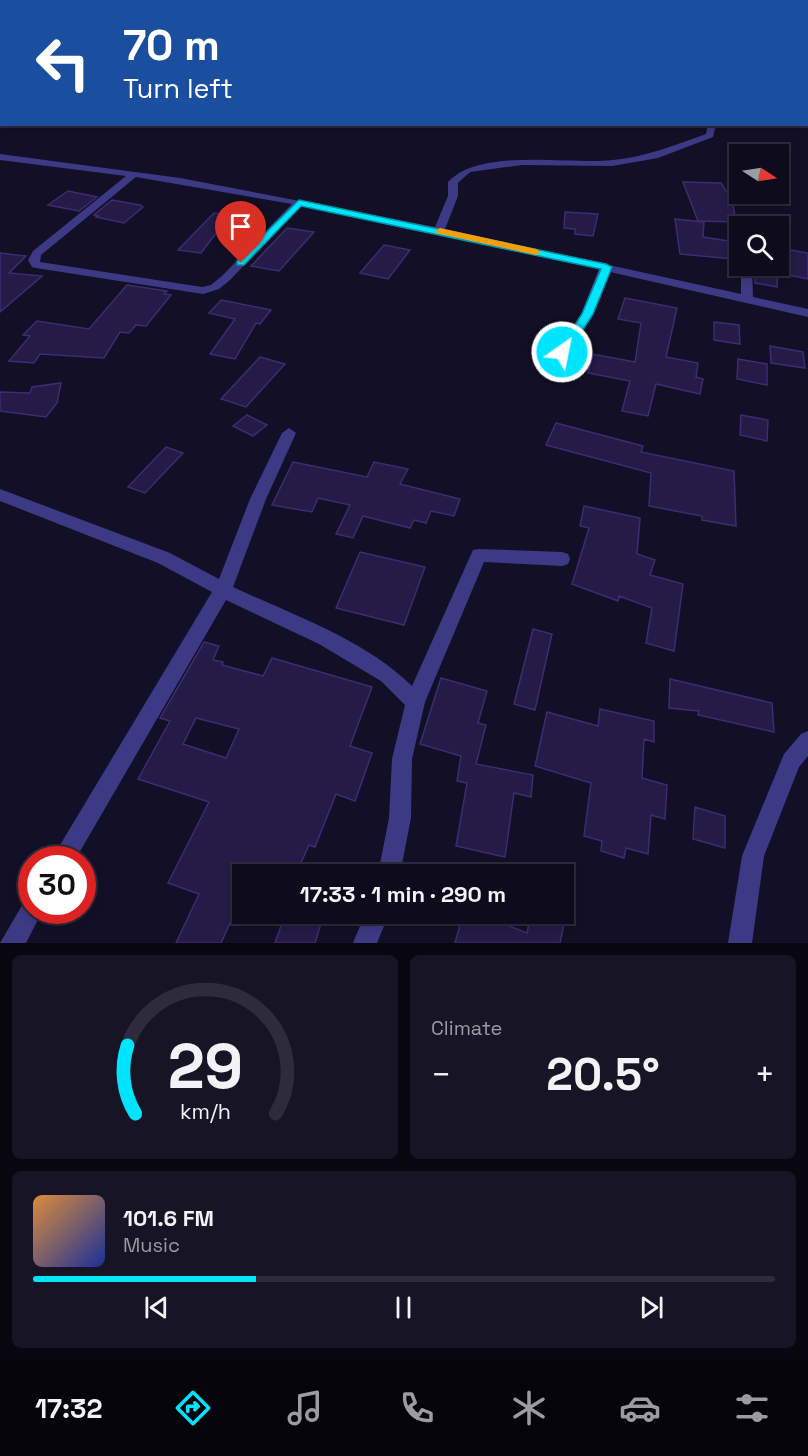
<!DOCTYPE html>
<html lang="en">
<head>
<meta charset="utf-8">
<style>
  body { margin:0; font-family:"Space Grotesk",sans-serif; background:#171425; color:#f1f3f6; height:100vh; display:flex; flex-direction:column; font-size:22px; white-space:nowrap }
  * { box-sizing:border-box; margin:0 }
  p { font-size:20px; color:#9b9ba3 }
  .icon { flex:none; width:33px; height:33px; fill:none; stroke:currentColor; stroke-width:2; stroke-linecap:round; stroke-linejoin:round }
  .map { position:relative; height:943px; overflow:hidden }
  .sheet { display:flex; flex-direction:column; gap:12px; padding:12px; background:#08060f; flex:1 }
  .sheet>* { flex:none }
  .hud { position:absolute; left:0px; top:0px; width:808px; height:126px; box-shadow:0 3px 9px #0003,0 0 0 2px #2e2b3b; background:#1a4fa0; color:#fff; overflow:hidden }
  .needle { width:39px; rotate:102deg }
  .fabs { position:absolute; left:729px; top:144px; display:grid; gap:12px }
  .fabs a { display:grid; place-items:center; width:60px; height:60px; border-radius:0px; background:#0e0b1c; box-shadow:0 3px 9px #0003,0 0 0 2px #2e2b3b; font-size:30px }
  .speed { position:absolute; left:18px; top:846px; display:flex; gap:12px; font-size:30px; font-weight:700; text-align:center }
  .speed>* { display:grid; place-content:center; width:78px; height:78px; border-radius:50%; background:#0e0b1c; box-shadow:0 3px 9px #0003,0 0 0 2px #2e2b3b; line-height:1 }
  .speed .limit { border:9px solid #d22; background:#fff; color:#111 }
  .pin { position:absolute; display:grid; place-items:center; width:51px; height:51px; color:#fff; margin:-62px -26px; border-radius:50% 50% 50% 0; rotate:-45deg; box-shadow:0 0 6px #0007 }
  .pin .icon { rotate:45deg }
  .me { position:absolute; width:66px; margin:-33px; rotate:33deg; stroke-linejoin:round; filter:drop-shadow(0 0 4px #0008) }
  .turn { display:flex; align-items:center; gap:21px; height:126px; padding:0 24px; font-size:27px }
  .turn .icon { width:78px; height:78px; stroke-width:2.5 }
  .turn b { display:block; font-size:42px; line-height:51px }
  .big { font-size:45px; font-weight:700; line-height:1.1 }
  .sheet .card { flex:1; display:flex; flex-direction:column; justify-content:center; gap:9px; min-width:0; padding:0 21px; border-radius:9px; background:#171425 }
  .sheet .dial { align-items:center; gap:0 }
  .dial svg { height:156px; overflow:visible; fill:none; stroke:#2e2b3b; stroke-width:7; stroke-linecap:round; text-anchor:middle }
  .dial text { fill:#f1f3f6; stroke:none }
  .song { display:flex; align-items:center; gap:18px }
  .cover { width:72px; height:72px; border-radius:9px; background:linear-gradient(135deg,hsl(30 70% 55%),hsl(230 70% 35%)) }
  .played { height:6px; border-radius:3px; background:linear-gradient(90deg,#00e5ff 30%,#2e2b3b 30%) }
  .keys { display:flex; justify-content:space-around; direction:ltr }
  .heat { display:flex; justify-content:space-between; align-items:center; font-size:33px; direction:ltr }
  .sheet .tiles { flex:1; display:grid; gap:12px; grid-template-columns:1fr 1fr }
  .card:last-child { grid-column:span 2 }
  .trip { position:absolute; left:232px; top:864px; width:342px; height:60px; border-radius:0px; background:#0e0b1c; box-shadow:0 3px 9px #0003,0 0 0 2px #2e2b3b; font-weight:700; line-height:60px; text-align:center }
  .tabs { display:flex; height:96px; justify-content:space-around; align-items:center; background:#06040b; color:#9b9ba3 }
  .tabs .icon { width:42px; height:42px }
  .tabs .selected { color:#00e5ff }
  .tabs b { font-size:27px; color:#f1f3f6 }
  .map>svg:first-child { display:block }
</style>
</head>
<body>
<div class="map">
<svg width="808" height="943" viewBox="0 0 808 943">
  <rect width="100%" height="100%" fill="#130f26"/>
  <!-- building -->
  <path fill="#241b47" stroke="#3b2d73" stroke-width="1.5" fill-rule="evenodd" d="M683,182L721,183L732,200L736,222L698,221Z
    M68,191L97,197L79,211L48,205Z
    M112,200L140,205L143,207L124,223L96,217L98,216L94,215Z
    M565,212L598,214L593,236L575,234V229L564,228Z
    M214,213L230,215L201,253L178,250Z
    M675,219L704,222L703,237L728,241L733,259L680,254Z
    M287,228L314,232L279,271L251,266Z
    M384,245L410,250L388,279L360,273Z
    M778,248L808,253V279L778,273Z
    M0,253L26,256L9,273L42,276L0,312Z
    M755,266H778L777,287L755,283Z
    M127,285L167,291L164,294L171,295L146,326L136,325L129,333L120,332L104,358L40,354L34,363L9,361L30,336L23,335L37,321L89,329Z
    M625,298L677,308L666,357L698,363L696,377L703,379L700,394L656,384L648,416L622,411L630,381L588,373L593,354L635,362L641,323L618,319Z
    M221,300L271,310L260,324L256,323L235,359L210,354L235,319L209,313Z
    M714,322L739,325L740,344L714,340Z
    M770,346L803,352L805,368L771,363Z
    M260,357L285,364L246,407L221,399Z
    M738,359L767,364V385L737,379Z
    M61,383L57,403L46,417L0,411V392L30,393L32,387Z
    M247,415L267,425L253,436L233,426Z
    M741,415L768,420L767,441L740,435Z
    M556,423L643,446L641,452L734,471L736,526L702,520V516L649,506L651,473L546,445Z
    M166,447L183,453L145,493L128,487Z
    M293,462L367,477L374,462L408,469L400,484L460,499L454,516L431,511L426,523L414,520L410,528L363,516L353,538L336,534L350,505L318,498L312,512L272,505Z
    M584,506L640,518L637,554L655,560L650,575L683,584L674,651L646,643L652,608L619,596L618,601L572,584L589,528L580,526Z
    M360,552L425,567L404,625L336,608Z
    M533,629L552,634L535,710L514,704Z
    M204,642L219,646L213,660L223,662L222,665L263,676L272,658L372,687L350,746L372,753L355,801L336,794L315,847L309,845L296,874H243V904L239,903L221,943H176L199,894L168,883L209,802L138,779L170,721L160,718ZM196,718L239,729L226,758L183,744Z
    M441,678L487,691L478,723L486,725L476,764L533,775L531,797L514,793L505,857L456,846L467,783L457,781L461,756L420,744Z
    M670,679L772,703L774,732L698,715L699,711L669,708Z
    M600,709L654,721V742L644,739L642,778L667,785L665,819L651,815L648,854L626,848L624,858L601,851L602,841L584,836L591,783L535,766L547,712L598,726Z
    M695,807L725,816V848L693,839Z
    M285,914H324L315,943H275Z
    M463,914H479L527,933L531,914H566L560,943H455Z"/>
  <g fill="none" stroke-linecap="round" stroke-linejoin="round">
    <!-- minor -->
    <path fill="#3d3a85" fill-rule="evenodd" d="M807,108H808V112H807Z
      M708,124H716L713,137L658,158L612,166L522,165L470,172L458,183V196L445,229L741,294V266H752L753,297L808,309V317L610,272L593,314L567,355L563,356L557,352L581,314L599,269L301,206L230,280L219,289L203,294L36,268L32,267L28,260L33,251L126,176L0,160V154L180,178L435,227L448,196V182C480,147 569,165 613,160C646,157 675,145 706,134ZM136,177L292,204L222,276L211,285L202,287L40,262L41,255Z
      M289,428L296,433L266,499L233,587C293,615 364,639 412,686L473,550L479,549L562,552L568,554L570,559L568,564L562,566L484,562L425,702L412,759L411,818L400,874H378L389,818L392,759L405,705L381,681L319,644L226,600L75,860H51L212,592L158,563L0,501V489L170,553L219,579L250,499L282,433Z
      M808,731V756L799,767L764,856L752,943H728L742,856L784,754L801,734Z
      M32,899V910H43L26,943H0L24,902Z
      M365,914H389L377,943H353Z"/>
  </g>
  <!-- route -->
  <path fill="#00e5ff" stroke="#0095a6" stroke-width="1.5" d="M299,200L606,264L612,267L593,314L567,355L562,356L557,352L582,314L601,269L301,206L244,265H237V261Z"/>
  <!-- slow -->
  <path fill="#f59e0b" d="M440,228L536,249L541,252L536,255L436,233L435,231Z"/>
</svg>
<div class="fabs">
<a><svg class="needle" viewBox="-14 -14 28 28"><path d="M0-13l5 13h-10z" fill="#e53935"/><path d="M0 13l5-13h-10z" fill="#9b9ba3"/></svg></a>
<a><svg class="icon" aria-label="search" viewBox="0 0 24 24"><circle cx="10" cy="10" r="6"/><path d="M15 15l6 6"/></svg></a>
</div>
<div class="speed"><div class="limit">30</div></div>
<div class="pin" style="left:241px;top:263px;background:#d93025"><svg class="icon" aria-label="arrive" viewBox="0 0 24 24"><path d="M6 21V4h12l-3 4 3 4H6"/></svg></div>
<svg class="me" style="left:562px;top:352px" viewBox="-20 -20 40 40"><circle r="17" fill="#00e5ff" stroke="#fff" stroke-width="3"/><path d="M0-11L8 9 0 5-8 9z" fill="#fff"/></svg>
<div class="trip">17:33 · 1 min · 290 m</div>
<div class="hud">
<div class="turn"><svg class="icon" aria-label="left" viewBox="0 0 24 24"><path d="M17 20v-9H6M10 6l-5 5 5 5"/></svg><div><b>70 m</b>Turn left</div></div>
</div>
</div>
<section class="sheet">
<div class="tiles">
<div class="card dial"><svg viewBox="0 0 100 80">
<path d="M14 69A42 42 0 1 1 86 69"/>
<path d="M14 69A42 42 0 0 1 10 34" stroke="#00e5ff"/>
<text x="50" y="56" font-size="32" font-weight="700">29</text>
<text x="50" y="72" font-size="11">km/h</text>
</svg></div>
<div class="card"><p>Climate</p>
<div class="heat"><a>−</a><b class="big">20.5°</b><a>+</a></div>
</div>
<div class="card">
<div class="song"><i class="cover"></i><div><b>101.6 FM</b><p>Music</p></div></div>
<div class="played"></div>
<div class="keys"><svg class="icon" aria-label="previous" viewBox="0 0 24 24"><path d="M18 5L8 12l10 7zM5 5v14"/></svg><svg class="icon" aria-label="pause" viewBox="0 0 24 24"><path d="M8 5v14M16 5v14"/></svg><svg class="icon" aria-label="next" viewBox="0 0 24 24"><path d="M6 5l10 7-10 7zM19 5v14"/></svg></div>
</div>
</div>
</section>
<nav class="tabs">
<b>17:32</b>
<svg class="icon selected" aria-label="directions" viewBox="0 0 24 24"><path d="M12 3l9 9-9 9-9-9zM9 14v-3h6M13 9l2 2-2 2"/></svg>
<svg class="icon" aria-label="music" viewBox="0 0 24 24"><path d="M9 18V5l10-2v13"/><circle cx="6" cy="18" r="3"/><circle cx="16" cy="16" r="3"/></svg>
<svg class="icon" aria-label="phone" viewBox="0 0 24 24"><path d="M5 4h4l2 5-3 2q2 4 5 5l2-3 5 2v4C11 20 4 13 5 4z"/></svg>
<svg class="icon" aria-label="climate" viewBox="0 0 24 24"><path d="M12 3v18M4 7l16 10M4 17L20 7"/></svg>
<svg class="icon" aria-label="car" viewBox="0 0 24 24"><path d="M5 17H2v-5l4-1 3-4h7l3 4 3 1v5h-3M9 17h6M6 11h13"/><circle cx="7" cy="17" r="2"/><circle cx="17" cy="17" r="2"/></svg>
<svg class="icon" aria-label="filters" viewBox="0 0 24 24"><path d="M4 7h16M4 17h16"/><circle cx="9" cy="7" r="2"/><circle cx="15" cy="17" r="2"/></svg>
</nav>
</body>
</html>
